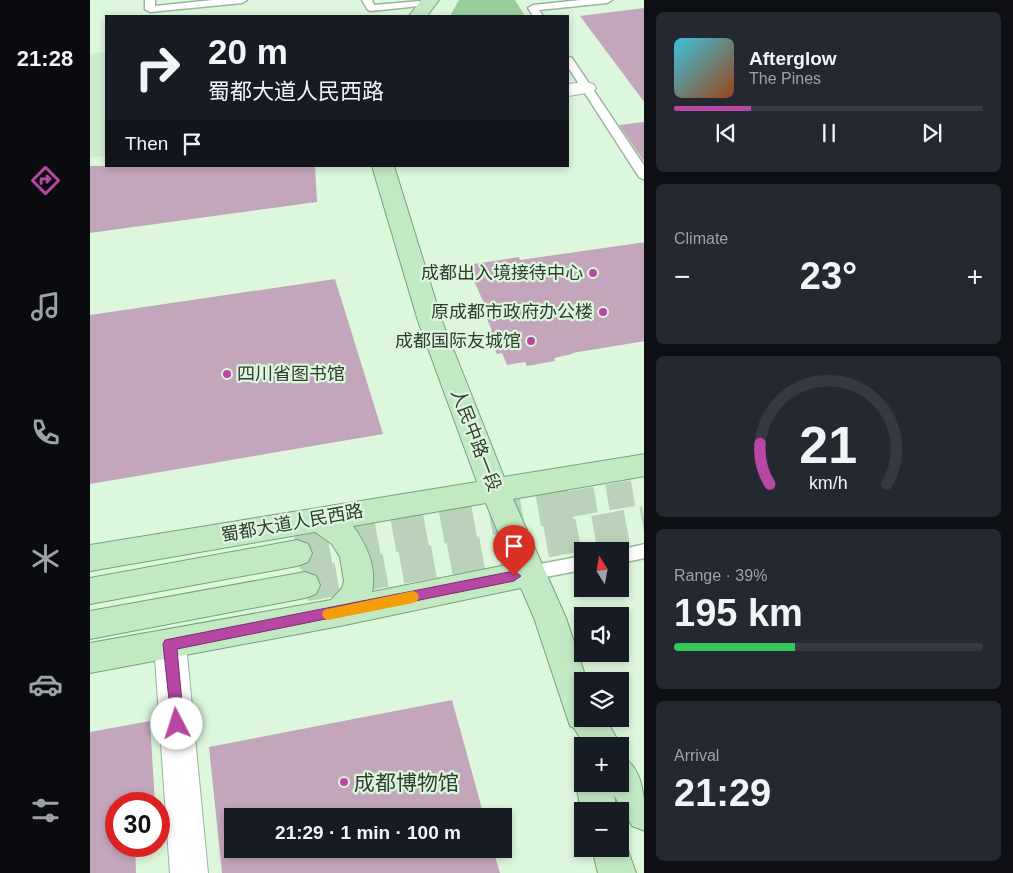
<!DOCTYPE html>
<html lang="en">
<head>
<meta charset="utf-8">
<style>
  body { margin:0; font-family:Helvetica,"Noto Sans SC",sans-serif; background:#242831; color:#f1f3f6; height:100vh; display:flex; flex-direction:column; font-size:19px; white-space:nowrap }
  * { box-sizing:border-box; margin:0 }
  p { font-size:16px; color:#9ea1a6 }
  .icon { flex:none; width:28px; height:28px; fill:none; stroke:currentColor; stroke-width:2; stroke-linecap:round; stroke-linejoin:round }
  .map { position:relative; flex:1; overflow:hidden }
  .drawer { display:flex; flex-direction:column; gap:12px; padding:12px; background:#0d0f14; width:369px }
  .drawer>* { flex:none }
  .hud { position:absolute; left:15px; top:15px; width:464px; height:152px; border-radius:0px; box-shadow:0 2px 8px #0003; background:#171b24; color:#f1f3f6; overflow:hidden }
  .needle { width:32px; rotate:349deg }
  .buttons { position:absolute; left:484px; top:542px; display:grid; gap:10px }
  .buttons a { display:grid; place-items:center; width:55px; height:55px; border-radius:0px; background:#171b24; box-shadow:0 2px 8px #0003; font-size:25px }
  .speed { position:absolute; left:15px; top:792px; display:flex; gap:10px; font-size:25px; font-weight:700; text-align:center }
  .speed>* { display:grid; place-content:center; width:65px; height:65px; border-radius:50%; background:#171b24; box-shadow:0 2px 8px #0003; line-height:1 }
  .speed .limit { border:8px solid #d22; background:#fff; color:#111 }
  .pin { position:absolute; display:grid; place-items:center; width:42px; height:42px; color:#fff; margin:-51px -21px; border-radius:50% 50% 50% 0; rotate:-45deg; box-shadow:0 0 5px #0007 }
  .pin .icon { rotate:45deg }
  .me { position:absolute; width:55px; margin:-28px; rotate:355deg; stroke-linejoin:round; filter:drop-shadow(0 0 4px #0008) }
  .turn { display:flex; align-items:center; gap:18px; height:105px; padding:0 20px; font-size:22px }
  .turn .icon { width:65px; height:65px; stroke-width:2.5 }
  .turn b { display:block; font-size:35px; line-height:42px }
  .then { display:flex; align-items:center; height:48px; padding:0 20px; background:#0003; gap:10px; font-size:19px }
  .big { font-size:38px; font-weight:600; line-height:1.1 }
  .drawer .card { flex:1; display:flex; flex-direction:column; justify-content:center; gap:8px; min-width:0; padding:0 18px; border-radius:8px; background:#242831 }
  .drawer .dial { align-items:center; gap:0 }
  .dial svg { height:130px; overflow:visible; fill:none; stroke:#363941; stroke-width:7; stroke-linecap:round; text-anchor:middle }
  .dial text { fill:#f1f3f6; stroke:none }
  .song { display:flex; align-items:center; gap:15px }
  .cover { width:60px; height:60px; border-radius:8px; background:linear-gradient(135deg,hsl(190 70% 55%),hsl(20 70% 35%)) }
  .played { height:5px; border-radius:2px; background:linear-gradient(90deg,#b747a3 25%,#363941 25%) }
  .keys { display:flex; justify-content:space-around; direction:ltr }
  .heat { display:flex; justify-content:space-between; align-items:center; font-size:28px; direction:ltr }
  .charge { height:8px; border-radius:4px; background:linear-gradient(90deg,#34c759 39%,#363941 0) }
  .trip { position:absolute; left:134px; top:808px; width:288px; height:50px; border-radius:0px; background:#171b24; box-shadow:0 2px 8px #0003; font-weight:600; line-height:50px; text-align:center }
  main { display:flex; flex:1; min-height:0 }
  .dock { display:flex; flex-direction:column; width:90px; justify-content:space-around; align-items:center; background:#090b0e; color:#9ea1a6 }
  .dock .icon { width:35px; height:35px }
  .dock .on { color:#b747a3 }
  .dock b { font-size:22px; color:#f1f3f6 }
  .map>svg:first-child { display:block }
</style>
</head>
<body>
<main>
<nav class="dock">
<b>21:28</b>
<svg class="icon on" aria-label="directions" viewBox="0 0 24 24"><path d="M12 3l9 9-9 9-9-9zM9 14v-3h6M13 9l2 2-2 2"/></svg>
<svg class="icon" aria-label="music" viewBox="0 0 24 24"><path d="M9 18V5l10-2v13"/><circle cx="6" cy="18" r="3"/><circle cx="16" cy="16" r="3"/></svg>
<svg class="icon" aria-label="phone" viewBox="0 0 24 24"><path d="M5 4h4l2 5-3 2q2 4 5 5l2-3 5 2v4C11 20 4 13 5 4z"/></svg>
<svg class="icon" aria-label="climate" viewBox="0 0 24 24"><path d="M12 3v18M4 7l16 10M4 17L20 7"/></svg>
<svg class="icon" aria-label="car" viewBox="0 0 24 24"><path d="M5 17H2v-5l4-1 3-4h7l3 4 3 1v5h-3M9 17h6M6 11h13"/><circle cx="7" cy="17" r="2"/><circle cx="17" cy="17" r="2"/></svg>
<svg class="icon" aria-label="filters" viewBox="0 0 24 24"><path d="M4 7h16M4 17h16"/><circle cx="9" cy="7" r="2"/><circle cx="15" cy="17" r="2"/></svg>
</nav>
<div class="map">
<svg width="555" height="873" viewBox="0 0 555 873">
  <rect width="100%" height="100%" fill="#dcf7dc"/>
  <!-- built -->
  <path fill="#ccedcd" d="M16,52V156L0,158V54Z"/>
  <!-- green -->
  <path fill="#99ce9c" d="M369,0H425L435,16H360Z"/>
  <!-- building -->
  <path fill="#c4a6bc" d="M555,8V103L490,16Z
    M555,122V163L529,125Z
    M0,166H225L227,202L0,233Z
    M555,242V341L482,353V354L464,358L465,361L437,366L435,362L417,365L412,353L407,354L397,331H402L397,319H401L377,265L429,257L430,260Z
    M245,279L293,434L0,484V315Z
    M362,700L394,816H142V849H403L410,873H132L119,747Z
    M60,721L65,804H26V846H45L46,873H0V732Z"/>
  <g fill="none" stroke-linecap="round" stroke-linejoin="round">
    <!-- primary-tunnel-far1 -->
    <path stroke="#bad2ba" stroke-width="26" stroke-dasharray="26 12" stroke-linecap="butt" d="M480,504L555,491"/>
    <!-- primary-tunnel -->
    <path stroke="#bad2ba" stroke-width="33" stroke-dasharray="33 16" stroke-linecap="butt" d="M207,553L487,503
      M215,585L555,523"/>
    <!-- service casing -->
    <g stroke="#9bb59c" stroke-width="3">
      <path id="service" d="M55,0H65V6L123,0H157L152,3L60,12L55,9Z
        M272,0H282L284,5L342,0L344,2L339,5L281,11L278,10Z
        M491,0H522L517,3L449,10L453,16H443L438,8L443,5Z
        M478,57L482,58L555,167V180L549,177L478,67Z
        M555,544V558L530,563V551H524Z
        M492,556V570L440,580L434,578L432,573L434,568L440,566Z"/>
    </g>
    <!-- minor casing -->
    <g stroke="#9bb59c" stroke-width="2">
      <path id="minor" d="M496,82L503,84L506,88L503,92L478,96V84Z
        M80,629L91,634L96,644L118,873H80L64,644L69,634Z"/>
    </g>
    <!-- primary casing -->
    <g stroke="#75a378" stroke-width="2">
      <path id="primary" d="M331,0H349L337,16H319Z
        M282,166H304L352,321L414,477L555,454V476L423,499L476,618L497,681H492V719H516L531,746L530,749V746H495L484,728L480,726L444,618L431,588L250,626L0,673V643L241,600L252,588L254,581L250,557L242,544L225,532L0,571V545L387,482L328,321ZM396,503L421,564L282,592C287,567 277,545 263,526Z
        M207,540L218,544L222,553L218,562L207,566L0,604V578Z
        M215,572L226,576L230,585L226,594L215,598L0,639V611Z
        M530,755C555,768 555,801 555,831L542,826L524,795L527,811H492V815L491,811L486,784L491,771L492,784H530Z
        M530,835L533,836L546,873H508L502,849H530Z"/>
    </g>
    <!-- service -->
    <use href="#service" fill="#fff" fill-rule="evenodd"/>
    <!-- minor -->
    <use href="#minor" fill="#fff" fill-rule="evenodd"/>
    <!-- primary -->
    <use href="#primary" fill="#c2e9c4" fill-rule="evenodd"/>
  </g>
  <!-- route -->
  <path fill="#b747a3" stroke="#772e6a" d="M424,571L431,576L424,581L87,649L94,724L92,728L87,730L82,728L73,644L75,640Z"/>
  <!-- slow -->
  <path fill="#f59e0b" d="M323,591L327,593L329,597L327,601L323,603L238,620L234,618L232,614L234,610L238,609Z"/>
  <!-- markers -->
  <g fill="#b747a3" stroke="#dcf7dc" stroke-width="2">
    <circle cx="503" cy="273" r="5"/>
    <circle cx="513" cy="312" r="5"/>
    <circle cx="441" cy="341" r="5"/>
    <circle cx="137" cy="374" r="5"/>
    <circle cx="254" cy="782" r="5"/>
  </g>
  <g text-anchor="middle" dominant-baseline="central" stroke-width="4.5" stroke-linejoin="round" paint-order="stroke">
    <!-- poi labels -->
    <g font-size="18" fill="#313c32" stroke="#dcf7dc" text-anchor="end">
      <text x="493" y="273">成都出入境接待中心</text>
      <text x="503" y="312">原成都市政府办公楼</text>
      <text x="431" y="341">成都国际友城馆</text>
      <text x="147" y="374" text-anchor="start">四川省图书馆</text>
    </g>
    <!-- street labels -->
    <g font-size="18" fill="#313c32" stroke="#dcf7dc">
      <text transform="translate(386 440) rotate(69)">人民中路一段</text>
      <text transform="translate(202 523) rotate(-10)">蜀都大道人民西路</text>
    </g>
    <!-- near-poi labels -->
    <g font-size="21" fill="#313c32" stroke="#dcf7dc" text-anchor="start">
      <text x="264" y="782">成都博物馆</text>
    </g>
  </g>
</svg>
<div class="buttons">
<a><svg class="needle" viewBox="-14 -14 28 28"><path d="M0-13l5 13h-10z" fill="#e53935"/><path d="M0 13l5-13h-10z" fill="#9ea1a6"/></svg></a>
<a><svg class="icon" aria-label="sound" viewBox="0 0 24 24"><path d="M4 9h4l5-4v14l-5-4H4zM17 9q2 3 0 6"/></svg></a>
<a><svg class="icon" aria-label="layers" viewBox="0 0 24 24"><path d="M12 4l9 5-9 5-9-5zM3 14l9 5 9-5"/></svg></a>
<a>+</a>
<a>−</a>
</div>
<div class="speed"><div class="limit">30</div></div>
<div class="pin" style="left:424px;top:576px;background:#d93025"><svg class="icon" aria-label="arrive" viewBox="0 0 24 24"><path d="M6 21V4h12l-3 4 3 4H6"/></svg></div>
<svg class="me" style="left:87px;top:724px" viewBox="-20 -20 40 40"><circle r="19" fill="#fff"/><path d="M0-13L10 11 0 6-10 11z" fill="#b747a3"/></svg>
<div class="trip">21:29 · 1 min · 100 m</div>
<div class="hud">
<div class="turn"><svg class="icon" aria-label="right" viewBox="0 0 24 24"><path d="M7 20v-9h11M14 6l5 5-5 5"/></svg><div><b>20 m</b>蜀都大道人民西路</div></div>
<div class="then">Then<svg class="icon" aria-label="arrive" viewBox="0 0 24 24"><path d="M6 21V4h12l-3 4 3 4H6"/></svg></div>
</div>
</div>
<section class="drawer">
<div class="card">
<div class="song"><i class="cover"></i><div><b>Afterglow</b><p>The Pines</p></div></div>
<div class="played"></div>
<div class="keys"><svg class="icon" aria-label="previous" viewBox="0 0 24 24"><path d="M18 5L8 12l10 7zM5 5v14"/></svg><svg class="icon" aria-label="pause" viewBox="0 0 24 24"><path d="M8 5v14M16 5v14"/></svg><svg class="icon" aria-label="next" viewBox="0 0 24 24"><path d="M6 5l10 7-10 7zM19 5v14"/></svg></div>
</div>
<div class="card"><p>Climate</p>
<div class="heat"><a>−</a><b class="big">23°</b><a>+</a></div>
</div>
<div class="card dial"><svg viewBox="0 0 100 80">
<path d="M14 69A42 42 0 1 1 86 69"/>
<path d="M14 69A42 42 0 0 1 8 44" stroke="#b747a3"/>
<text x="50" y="56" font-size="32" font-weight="700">21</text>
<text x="50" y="72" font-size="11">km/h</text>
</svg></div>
<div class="card"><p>Range · 39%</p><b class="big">195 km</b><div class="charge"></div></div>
<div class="card"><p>Arrival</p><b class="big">21:29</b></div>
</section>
</main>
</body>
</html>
